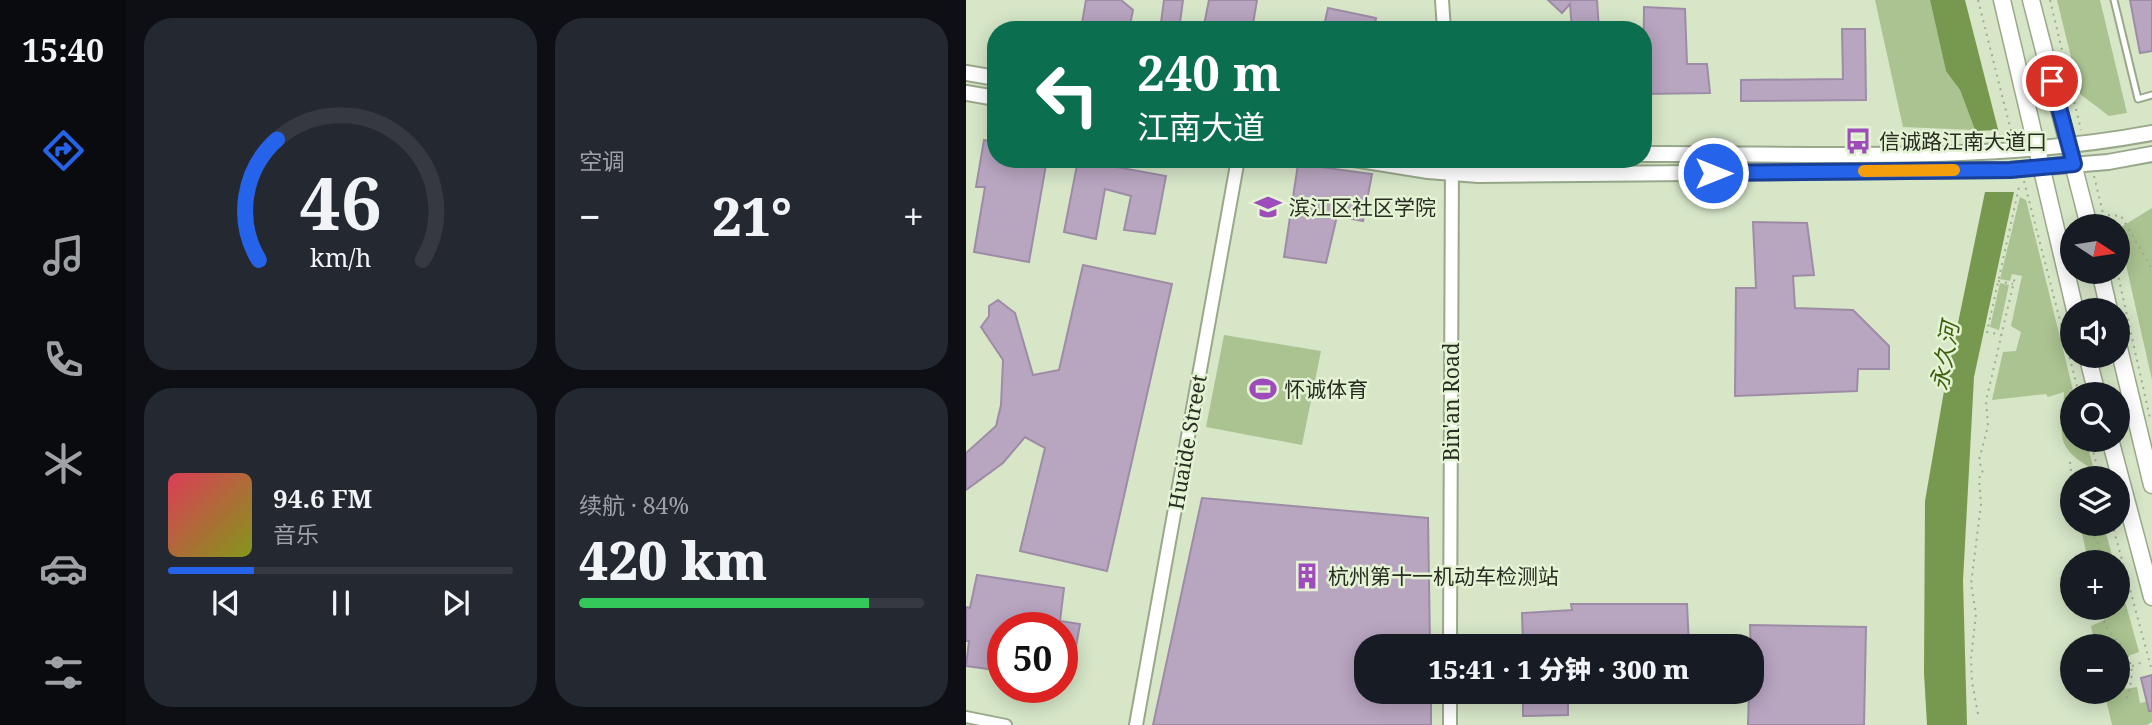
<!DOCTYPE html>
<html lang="zh">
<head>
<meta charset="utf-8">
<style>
  body { margin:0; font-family:"Noto Serif","Noto Sans SC",serif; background:#242831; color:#f1f3f6; height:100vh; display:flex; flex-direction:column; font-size:26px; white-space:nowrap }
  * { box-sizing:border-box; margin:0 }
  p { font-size:23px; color:#9ea1a6 }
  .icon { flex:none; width:38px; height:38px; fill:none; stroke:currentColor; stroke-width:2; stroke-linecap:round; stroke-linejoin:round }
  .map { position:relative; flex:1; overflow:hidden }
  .drawer { display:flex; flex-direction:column; gap:18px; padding:18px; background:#0d0f14; width:840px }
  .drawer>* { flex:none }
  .guide { position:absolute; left:21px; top:21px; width:665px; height:147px; border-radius:28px; box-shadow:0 4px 18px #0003; background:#0b6e4f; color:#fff; overflow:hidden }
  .needle { width:46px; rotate:102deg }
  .buttons { position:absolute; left:1094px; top:214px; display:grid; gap:14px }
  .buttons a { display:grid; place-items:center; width:70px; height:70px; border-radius:50%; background:#171b24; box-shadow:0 4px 18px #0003; font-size:35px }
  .speed { position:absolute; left:21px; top:612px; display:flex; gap:14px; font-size:35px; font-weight:700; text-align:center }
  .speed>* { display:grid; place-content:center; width:91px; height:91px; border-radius:50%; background:#171b24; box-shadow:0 4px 18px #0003; line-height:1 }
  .speed .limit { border:10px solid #d22; background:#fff; color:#111 }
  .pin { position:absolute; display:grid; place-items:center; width:60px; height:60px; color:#fff; margin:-30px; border:4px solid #fff; border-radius:50%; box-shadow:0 2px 7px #0007 }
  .me { position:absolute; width:77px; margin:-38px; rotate:90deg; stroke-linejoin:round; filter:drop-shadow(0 0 5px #0008) }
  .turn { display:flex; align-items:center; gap:24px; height:147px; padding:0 35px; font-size:32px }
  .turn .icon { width:91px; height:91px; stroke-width:2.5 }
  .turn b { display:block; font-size:49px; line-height:60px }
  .big { font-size:52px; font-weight:800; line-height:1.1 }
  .drawer .card { flex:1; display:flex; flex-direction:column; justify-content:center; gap:10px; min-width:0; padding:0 24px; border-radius:28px; background:#242831 }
  .drawer .dial { align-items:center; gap:0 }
  .dial svg { height:182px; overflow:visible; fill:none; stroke:#363941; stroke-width:7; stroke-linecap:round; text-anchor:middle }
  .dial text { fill:#f1f3f6; stroke:none }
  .song { display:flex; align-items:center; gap:21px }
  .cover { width:84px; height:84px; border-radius:10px; background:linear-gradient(135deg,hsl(350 70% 55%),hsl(70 70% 35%)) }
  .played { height:7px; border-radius:4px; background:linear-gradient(90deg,#2563eb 25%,#363941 25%) }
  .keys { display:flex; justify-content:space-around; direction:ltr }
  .heat { display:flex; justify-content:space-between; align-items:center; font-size:38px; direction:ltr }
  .charge { height:10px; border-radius:5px; background:linear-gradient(90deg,#34c759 84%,#363941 0) }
  .drawer .tiles { flex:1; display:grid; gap:18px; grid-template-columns:repeat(2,1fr) }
  .trip { position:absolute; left:388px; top:634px; width:410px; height:70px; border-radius:28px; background:#171b24; box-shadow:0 4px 18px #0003; font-weight:800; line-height:70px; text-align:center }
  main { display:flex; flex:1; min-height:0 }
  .menu { display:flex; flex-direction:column; width:126px; justify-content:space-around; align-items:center; background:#090b0e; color:#9ea1a6 }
  .menu .icon { width:49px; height:49px }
  .menu .on { color:#2563eb }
  .menu b { font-size:32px; color:#f1f3f6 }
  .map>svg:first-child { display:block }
</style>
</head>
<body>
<main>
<nav class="menu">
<b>15:40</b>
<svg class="icon on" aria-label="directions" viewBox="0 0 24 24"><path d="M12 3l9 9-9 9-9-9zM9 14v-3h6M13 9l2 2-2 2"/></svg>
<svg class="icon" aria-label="music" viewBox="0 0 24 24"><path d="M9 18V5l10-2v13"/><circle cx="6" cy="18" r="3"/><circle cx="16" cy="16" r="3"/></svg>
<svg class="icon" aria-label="phone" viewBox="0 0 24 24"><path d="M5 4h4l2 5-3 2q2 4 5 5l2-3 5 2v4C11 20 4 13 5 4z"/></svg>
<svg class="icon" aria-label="climate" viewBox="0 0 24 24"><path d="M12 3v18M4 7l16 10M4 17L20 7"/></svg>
<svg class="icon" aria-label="car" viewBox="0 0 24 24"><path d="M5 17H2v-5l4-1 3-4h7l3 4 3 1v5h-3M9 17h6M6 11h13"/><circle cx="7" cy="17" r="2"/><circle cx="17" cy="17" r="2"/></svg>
<svg class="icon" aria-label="filters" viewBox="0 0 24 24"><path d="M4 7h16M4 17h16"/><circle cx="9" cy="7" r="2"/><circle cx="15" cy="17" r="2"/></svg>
</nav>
<section class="drawer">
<div class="tiles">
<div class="card dial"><svg viewBox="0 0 100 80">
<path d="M14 69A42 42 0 1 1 86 69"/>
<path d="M14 69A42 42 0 0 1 22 16" stroke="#2563eb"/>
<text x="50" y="56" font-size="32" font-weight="700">46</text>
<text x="50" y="72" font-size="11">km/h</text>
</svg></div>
<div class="card"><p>空调</p>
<div class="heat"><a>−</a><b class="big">21°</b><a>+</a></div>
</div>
<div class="card">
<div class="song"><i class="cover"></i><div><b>94.6 FM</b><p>音乐</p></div></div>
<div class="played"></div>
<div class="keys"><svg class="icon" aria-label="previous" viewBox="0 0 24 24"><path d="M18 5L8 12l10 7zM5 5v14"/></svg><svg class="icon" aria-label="pause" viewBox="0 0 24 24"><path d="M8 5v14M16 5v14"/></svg><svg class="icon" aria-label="next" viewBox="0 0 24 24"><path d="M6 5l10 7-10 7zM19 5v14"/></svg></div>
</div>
<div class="card"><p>续航 · 84%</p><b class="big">420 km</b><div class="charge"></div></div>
</div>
</section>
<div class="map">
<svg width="1186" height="725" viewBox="0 0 1186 725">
  <rect width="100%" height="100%" fill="#d6e6c7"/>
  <!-- green -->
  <path fill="#aac390" d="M909,0H964L980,70L994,90L1009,130L937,127Z
    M1091,0H1134L1161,113L1143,116L1114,94Z
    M1054,197L1060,200L1108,394L1106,439H1120L1128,470C1085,445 1097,436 1098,392L1082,397L1080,394L1026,400L1037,352L1050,351L1055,332L1045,326L1056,276L1046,274L1044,281L1034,279Z
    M1186,208V380L1152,229Z
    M1034,283L1043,285L1033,330L1024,327Z
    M258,335L355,351L336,445L240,427Z
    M1114,523H1137L1148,562H1122Z
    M1152,576L1173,652L1159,657L1164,675L1159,689L1171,687L1174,703L1186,701V722L1181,725H1146L1138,691H1152V646H1129L1125,626L1138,620L1134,607H1152Z"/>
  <!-- water -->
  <path fill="#76994f" d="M964,0H999L1048,192L1008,377L997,581L1001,725H961L958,673L959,501L978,391L1019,192L1009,130L994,90L980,71Z"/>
  <!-- pier -->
  <path fill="#d6e6c7" d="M1035,130L1050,192H1017L1007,131Z"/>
  <!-- building -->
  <path fill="#b8a5c0" stroke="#9e8ca6" stroke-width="2" d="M120,0H155L167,10L163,30L115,29Z
    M198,0H217L213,30H194Z
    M243,0H291L286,30H237Z
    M582,0H631L633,30H606L604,4L596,13Z
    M1164,0H1186V51L1174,53Z
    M678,7L719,9L721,64H741L744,93L677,94Z
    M362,8L410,18L408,30H357Z
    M876,29H899L900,100L775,101V80L877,79Z
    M18,140L30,142V159H81L63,262L8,252L19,187H10Z
    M112,160L200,176L189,234L158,230L165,196L139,189L130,239L98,232Z
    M332,164L406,174L397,221L371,216L360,263L318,257Z
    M787,222L841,223L848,275L827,276L829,308L887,310L923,346V369H892L891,391L769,396L770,288H790Z
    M117,265L206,284L141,571L54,551L79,448L59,437L37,463L0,490V453L30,426L35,405L37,360L15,327L23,316V306L32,300L49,313L67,375L93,370Z
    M236,498L462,518L464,646H401V691H465V725H187Z
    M11,575L98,588L94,621L114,624L104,680L96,679V628H37V671L0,666L3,641H0V607L4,608Z
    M605,604H721L723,646H557L556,613L606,610Z
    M784,625L900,627L898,725H782L783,691H786Z
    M1186,675V711H1183L1175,678Z
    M557,691H602V715L557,716Z"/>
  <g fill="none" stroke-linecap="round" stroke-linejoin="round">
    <!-- service casing -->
    <g stroke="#99a88b" stroke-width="9">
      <path id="service" d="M1148,0L1172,99L1186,95"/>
    </g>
    <!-- minor casing -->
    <g stroke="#99a88b" stroke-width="14">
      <path id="minor" d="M0,717L40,725"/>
    </g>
    <!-- tertiary casing -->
    <g stroke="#99a88b" stroke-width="16">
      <path id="tertiary" d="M476,0L478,30
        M484,646L486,159
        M170,725L272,159
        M484,725V691"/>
    </g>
    <!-- secondary casing -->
    <g stroke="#99a88b" stroke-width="18">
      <path id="secondary" d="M0,73L30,78
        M0,93L30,98
        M677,154C846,153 1020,164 1186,133
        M388,159L462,171L512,175L1044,170L1142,162L1186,154"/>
    </g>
    <!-- primary casing -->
    <g stroke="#99a88b" stroke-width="19">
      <path id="primary" d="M1036,0L1109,310
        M1065,0L1123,226
        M1134,271L1143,310
        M1152,344L1186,485
        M1121,355L1131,394
        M1144,439L1186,597"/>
    </g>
    <!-- path -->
    <path stroke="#9fac93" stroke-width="2" stroke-dasharray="2 5" stroke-linecap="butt" d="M1012,0L1047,139
      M1084,0L1115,130
      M1128,176L1140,226
      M1058,181L1113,394
      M1142,215L1155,216L1186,269
      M1151,271L1184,418
      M1032,281L1047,284
      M1036,335L1021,332L1053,187
      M1124,439L1134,478
      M1104,462L1106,479
      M1113,523L1117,531L1131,539L1135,562
      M1146,523L1186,671
      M1137,607C1133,631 1158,641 1164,662C1168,675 1164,687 1160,701
      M1166,666L1177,662
      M1012,714L1006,682L1005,658L1010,614L1005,584L1015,504L1013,478L1017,473L1013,460L1022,426L1020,401L1049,277"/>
    <!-- service -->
    <use href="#service" stroke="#fff" stroke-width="5"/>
    <!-- minor -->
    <use href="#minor" stroke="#fff" stroke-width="10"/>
    <!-- tertiary -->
    <use href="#tertiary" stroke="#fff" stroke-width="12"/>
    <!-- secondary -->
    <use href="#secondary" stroke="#fff" stroke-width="14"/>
    <!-- primary -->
    <use href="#primary" stroke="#fff" stroke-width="16"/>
  </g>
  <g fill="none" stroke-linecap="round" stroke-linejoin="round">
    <!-- route casing -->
    <g stroke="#184099" stroke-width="18">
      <path id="route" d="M747,173L1044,170L1108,164L1086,81"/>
    </g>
    <!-- route -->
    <use href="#route" stroke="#2563eb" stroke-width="12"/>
    <!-- slow -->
    <path stroke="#f59e0b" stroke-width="12" d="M898,171L988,170"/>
  </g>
  <!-- icons -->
  <defs>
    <g id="bus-bare" transform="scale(2.1)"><path d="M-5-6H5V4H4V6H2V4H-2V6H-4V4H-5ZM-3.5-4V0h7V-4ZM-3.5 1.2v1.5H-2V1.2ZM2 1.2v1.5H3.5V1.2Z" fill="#9e4cbb" stroke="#e3f3d4" stroke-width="2.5" paint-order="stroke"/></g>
    <g id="university-bare" transform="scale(2.1)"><path d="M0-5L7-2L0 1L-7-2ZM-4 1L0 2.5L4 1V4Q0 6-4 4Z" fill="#9e4cbb" stroke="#e3f3d4" stroke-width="2.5" paint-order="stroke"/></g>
    <g id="stadium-bare" transform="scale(2.1)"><path d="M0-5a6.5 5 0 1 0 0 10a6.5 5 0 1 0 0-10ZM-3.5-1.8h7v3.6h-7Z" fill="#9e4cbb" stroke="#e3f3d4" stroke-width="2.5" paint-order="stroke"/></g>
    <g id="building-bare" transform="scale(2.1)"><path d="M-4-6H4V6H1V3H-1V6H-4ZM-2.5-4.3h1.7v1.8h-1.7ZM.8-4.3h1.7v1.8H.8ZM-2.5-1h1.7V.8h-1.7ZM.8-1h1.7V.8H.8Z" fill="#9e4cbb" stroke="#e3f3d4" stroke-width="2.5" paint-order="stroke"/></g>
  </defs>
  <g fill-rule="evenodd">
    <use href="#bus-bare" x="892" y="141"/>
    <use href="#university-bare" x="302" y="207"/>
    <use href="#stadium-bare" x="297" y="389"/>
    <use href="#building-bare" x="341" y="576"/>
  </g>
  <g text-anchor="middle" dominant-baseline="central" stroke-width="5" stroke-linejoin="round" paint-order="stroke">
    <!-- poi labels -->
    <g font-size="21" fill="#282d22" stroke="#e3f3d4" text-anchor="start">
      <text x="913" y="141">信诚路江南大道口</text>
      <text x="323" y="207">滨江区社区学院</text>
      <text x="318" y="389">怀诚体育</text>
      <text x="362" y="576">杭州第十一机动车检测站</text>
    </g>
    <!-- street labels -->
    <g font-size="21" fill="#282d22" stroke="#e3f3d4">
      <text transform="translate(485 402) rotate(-90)">Bin'an Road</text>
      <text transform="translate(221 442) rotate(-80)">Huaide Street</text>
    </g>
    <!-- water labels -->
    <g font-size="23" font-style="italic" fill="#3f5f0d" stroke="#e3f3d4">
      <text transform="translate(978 356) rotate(-80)">永久河</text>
    </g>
  </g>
</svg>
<div class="buttons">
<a><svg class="needle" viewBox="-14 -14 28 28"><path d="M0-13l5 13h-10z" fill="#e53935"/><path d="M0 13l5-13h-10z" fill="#9ea1a6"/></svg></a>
<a><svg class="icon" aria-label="sound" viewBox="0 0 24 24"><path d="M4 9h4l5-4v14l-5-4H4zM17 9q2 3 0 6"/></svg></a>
<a><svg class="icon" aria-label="search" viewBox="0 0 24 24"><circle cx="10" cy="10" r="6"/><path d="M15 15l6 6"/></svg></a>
<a><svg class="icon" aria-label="layers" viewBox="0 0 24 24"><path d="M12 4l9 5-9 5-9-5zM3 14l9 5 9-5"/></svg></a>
<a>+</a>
<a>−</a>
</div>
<div class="speed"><div class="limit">50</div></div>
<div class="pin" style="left:1086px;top:81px;background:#d93025"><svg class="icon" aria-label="arrive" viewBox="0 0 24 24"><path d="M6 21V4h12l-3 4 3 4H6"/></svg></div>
<svg class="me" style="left:747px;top:173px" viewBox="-20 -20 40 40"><circle r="17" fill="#2563eb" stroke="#fff" stroke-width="3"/><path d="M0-11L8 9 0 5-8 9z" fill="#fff"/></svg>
<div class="trip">15:41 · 1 分钟 · 300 m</div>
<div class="guide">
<div class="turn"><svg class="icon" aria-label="left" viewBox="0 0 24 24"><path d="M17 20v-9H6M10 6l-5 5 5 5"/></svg><div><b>240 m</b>江南大道</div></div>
</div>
</div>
</main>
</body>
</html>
